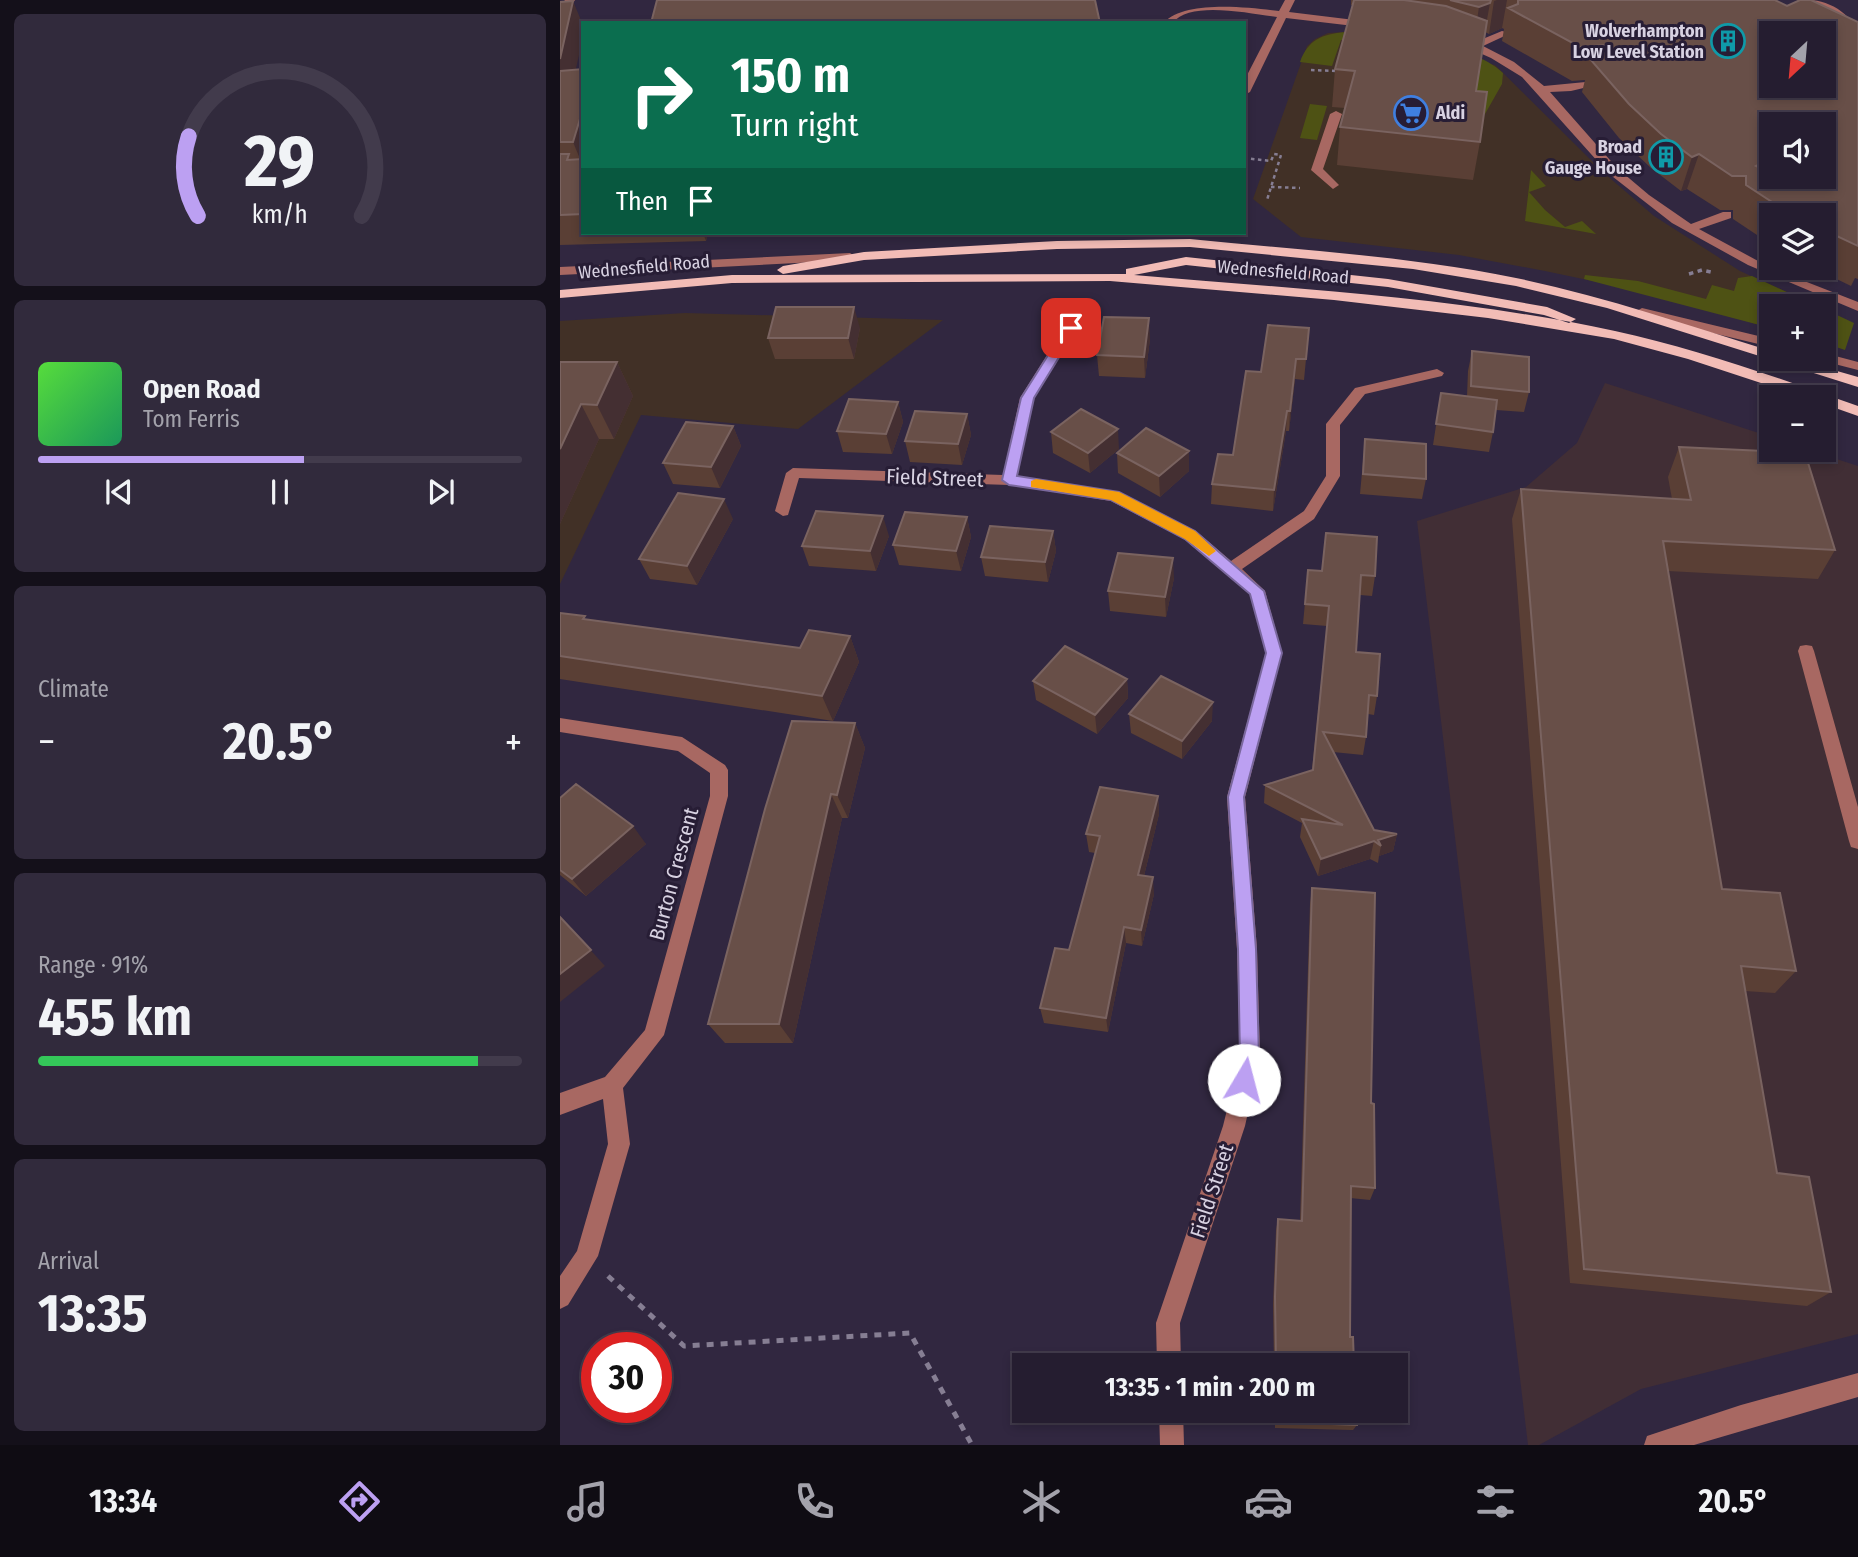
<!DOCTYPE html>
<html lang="en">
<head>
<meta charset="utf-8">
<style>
  body { margin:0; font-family:"Fira Sans Condensed",sans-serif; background:#312a3c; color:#f1f3f6; height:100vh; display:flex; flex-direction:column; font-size:26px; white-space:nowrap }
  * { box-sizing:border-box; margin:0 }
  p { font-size:23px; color:#a3a2ab }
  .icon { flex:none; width:38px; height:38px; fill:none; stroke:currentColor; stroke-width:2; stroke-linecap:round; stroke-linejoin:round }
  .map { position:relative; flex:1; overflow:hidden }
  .side { display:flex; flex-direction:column; gap:14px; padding:14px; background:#14101a; width:560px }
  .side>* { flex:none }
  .hud { position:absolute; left:21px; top:21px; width:665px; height:214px; border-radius:0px; box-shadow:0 4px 10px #0003,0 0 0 2px #423b4c; background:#0b6e4f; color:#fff; overflow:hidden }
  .needle { width:46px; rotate:206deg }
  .buttons { position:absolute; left:1199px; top:21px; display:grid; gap:14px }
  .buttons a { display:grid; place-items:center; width:77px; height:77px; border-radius:0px; background:#251d30; box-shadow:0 4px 10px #0003,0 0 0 2px #423b4c; font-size:35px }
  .speed { position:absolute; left:21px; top:1332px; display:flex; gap:14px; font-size:35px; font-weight:700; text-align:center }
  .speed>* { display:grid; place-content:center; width:91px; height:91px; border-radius:50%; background:#251d30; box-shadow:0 4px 10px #0003,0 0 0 2px #423b4c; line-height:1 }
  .speed .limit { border:10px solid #d22; background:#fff; color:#111 }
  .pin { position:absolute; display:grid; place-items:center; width:60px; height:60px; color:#fff; margin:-30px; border-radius:14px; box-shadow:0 4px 10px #0006 }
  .me { position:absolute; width:77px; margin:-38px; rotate:8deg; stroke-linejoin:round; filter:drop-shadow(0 0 5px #0008) }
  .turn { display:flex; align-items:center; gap:24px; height:147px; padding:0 35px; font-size:32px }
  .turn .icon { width:91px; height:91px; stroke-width:2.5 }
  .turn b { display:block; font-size:49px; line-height:60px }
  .then { display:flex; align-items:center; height:66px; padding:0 35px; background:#0003; gap:14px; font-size:26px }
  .big { font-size:52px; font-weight:700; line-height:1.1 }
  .side .widget { flex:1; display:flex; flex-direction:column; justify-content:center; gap:10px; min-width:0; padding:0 24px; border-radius:10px; background:#312a3c }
  .side .dial { align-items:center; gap:0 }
  .dial svg { height:182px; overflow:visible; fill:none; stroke:#423b4c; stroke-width:7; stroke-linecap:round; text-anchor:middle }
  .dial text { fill:#f1f3f6; stroke:none }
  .song { display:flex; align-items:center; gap:21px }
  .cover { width:84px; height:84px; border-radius:10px; background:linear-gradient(135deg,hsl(110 70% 55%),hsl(150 70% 35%)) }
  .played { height:7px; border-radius:4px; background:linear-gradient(90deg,#bca0f2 55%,#423b4c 55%) }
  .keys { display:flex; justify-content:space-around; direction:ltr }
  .heat { display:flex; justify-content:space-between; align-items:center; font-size:38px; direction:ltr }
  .charge { height:10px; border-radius:5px; background:linear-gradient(90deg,#34c759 91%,#423b4c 0) }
  .trip { position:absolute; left:452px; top:1353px; width:396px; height:70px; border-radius:0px; background:#251d30; box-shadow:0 4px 10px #0003,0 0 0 2px #423b4c; font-weight:700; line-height:70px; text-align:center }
  .menu { display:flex; height:112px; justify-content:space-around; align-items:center; background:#0f0c13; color:#a3a2ab }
  .menu .icon { width:49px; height:49px }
  .menu .active { color:#bca0f2 }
  .menu b { font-size:32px; color:#f1f3f6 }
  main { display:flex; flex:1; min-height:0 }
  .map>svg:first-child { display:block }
</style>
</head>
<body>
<main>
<section class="side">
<div class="widget dial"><svg viewBox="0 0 100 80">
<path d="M14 69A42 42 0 1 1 86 69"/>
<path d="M14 69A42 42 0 0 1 10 34" stroke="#bca0f2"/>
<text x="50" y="56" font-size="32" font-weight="700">29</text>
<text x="50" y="72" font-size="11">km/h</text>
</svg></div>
<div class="widget">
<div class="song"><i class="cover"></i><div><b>Open Road</b><p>Tom Ferris</p></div></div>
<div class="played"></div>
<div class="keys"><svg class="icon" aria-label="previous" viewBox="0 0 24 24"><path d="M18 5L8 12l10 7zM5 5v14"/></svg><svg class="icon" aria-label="pause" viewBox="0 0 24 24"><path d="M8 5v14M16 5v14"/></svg><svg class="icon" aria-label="next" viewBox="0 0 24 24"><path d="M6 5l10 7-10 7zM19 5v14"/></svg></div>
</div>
<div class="widget"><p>Climate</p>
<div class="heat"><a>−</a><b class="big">20.5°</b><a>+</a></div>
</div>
<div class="widget"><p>Range · 91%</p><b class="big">455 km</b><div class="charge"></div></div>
<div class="widget"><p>Arrival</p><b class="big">13:35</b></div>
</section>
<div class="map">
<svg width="1298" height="1445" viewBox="0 0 1298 1445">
  <rect width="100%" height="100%" fill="#312740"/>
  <!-- commercial -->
  <path fill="#413026" d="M785,32L935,65L1044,173L1094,216L1180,271L1258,306H1211V328L1061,287L985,271L899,255L741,237L693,199L747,46L755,39L768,33Z
    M125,313L383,320L238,429L81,415L0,584V321Z"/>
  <!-- industrial -->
  <path fill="#412e35" d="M1045,383L1211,437V450H1249L1298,466V1334L1081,1389L979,1445H968L857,521L966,487L1017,443Z"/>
  <!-- green -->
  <path fill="#4e5214" d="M785,32C829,36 910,41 943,73L942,84L925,114L920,117L836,46L781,40L772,66L740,62C748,40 762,34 785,32Z
    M750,104L767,106L757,140L740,138Z
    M971,170L986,186L969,192L985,210L1005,227L1022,221L1036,234L965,221Z
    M1025,275L1078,281L1146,299L1152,285L1174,291L1178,278L1192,276L1257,306H1211V328L1024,279Z
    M1264,309L1294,323L1285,350L1264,343Z"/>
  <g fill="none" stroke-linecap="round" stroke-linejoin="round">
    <!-- path-far2 -->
    <path stroke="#867e93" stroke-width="2.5" stroke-dasharray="3.5 3.5" stroke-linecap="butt" d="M751,70L777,71
      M684,158L711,161L714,154L721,155L707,200
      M711,187L740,188"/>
    <!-- path-far1 -->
    <path stroke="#867e93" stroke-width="3.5" stroke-dasharray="4.5 4.5" stroke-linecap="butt" d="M1129,274L1142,270L1155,273"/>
    <!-- path -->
    <path stroke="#867e93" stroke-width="5" stroke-dasharray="7 7" stroke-linecap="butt" d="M48,1276L124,1346L350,1333L412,1445"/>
    <!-- minor -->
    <path fill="#a86862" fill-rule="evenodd" d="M5,0H15L4,17L0,18V7Z
      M725,0H735L729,12L811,22L816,25L811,28L726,18L690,92L684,95V81L717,17C691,14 629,0 613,23H603C626,0 685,7 719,11Z
      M1249,0C1270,0 1298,17 1298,40L1294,39L1283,23Z
      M942,31L951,33L923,46L954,62L984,86L1036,81V85L1011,91L990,92L1057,168L1089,195L1131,224L1163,212H1171V218L1139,229L1211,268L1298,302V311L1188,265L1112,223L1048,173L962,77L931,58L895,42L900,39L913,43Z
      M776,111L782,114L763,169L779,185L773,189L751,170L770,114Z
      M290,253L296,257L295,260L0,275V267Z
      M1082,308L1211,339V347L1077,315L1075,312Z
      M511,324L518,328L474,398L457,476L559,492L636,531L671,561L744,511L766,476V424L795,388L877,369L884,373L882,376L805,394L780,425V476L754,519L682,569L705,591L722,653L685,797L697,949L700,1058L685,1126L620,1323L621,1365H597L596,1323L663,1126L680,1058L677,949L667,797L706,653L690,594L624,539L551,501L449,485L239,478L228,515L223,516L215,511L226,473L233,468L443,475L460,398L506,325Z
      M1264,353L1298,362V370L1259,360L1264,359Z
      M1246,645L1252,646L1254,651L1298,807V849L1291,847L1289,841L1238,651L1240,646Z
      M0,718L122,737L165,765L168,770V796L104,1035L63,1088L70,1144L38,1256L8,1305L0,1309V1276L17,1251L48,1144L43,1099L0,1115V1093L45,1077L85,1030L150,796V773L118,751L0,732Z
      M1298,1373V1397L1134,1445H1084L1087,1436L1096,1433L1181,1405Z
      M599,1410H623L624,1445H600Z"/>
    <!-- major -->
    <path fill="#f2bcb6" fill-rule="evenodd" d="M630,239C739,250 849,256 956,278C1043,296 1127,325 1211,351V359H1235L1298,377V387L1047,308L956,286L853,269L630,247L497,249L304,260L223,274L217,270L223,266L304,252L497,241Z
      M626,257L828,279L987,307L1016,319L1009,323L984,315L828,287L626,265L574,275C734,289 898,297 1055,331C1137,349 1219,378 1298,406V416L1264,404V397H1244L1128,359L1054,339L928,318L774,300L550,281L172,283L0,298V290L172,275L566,274V269Z"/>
  </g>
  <!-- wall -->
  <path fill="#5a3f35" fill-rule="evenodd" d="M788,0H1215L1227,6L1298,22V279L1295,278L1291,286L1254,268H1264V215H1211V247L1201,242L1203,239L1173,219V210H1160L1127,189L1121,191L1091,168L1059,138L1022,92L1025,80L1012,81L942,41L944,29L942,28L929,34L925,32L916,91L920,142L913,180L777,165L780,127L785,108L772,107L775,69L793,5H791V0ZM1211,124H1264V177H1211Z
    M0,2L16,70L23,69V233H148L146,241L0,245Z
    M300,328L294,359H215L208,338Z
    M749,328L744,380L735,379L729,431H726L713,511L651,504L652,484L673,455L701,372Z
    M590,339L585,378L539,376L537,355Z
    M912,351L969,392L964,412L936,410L933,432L929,452L873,445L881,393L907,396L908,371Z
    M0,362H57L73,396L54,439H39L0,524Z
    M338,402L343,422L332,454L283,452L277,431Z
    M407,414L411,435L402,465L350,462L345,441Z
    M173,426L181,446L160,488L113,484L103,463Z
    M491,432L559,449L530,473L493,453Z
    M805,439L866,479L862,499L800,494Z
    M1119,447L1275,550L1258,579L1108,571L1162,889L1236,971L1215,993L1185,991L1217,1173L1271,1292L1247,1306L1010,1283L952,519L961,489L1112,499L1108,477Z
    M629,451V471L600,497L558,473L557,453Z
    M407,517L411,537L401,571L339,565L333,545Z
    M173,519L137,585L90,579L79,559Z
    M493,531L496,551L488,582L425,576L421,557Z
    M329,536L316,571L249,566L242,546Z
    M748,570L815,576L812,596L800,595L796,652L817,696L814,715L808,714L806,737L803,755L773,752L814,830L837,834L833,851L819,856L818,863L810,859L758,876L740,837L742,823L704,803L705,785L752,770L767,626L743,624Z
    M614,578L606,617L550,611L548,591Z
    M0,613L27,620L240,648L290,636L299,662L273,721L0,679Z
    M567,679L568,698L537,734L476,700L473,681Z
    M569,714L652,721L622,759L571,733Z
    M295,723L305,748L288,818H282L233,1043H165L148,1024Z
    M598,796L599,814L584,876L594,894L582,946L566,943L548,1032L484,1023L480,1008L509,950L535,853L529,852L526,834Z
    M0,798L86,844L26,896L0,875Z
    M752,888L811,1103L815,1188L810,1200L790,1198V1337L794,1365H714L713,1305L716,1230L718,1219L740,1221L750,904Z
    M715,1410H796L797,1425L793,1430L715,1428Z"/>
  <!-- shaded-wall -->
  <path fill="#442f32" d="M937,0H947L942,28L929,34L934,1Z
    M13,1L23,25V37L9,100L0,78V59Z
    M930,3L924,36L914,40L919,7Z
    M23,109V166L13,142Z
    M1139,154L1127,189L1121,191L1132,157Z
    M1211,158V177L1198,192L1196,166Z
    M143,233H148L146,241Z
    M294,307L300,328L294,359L288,338Z
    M589,318L590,339L585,378L584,357Z
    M736,359L735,379L729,431L730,411Z
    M57,362L73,396L54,439L37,405Z
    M338,402L343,422L332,454L326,434Z
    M21,404L39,439L0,524V449Z
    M727,411L726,431L713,511L714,490Z
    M407,414L411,435L402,465L398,444Z
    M173,426L181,446L160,488L151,467Z
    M558,429L559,449L530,473L528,453Z
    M629,451V471L600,497L599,476Z
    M164,499L173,519L137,585L127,566Z
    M323,516L329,536L316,571L310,551Z
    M407,517L411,537L401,571L396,551Z
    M493,531L496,551L488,582L485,562Z
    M613,558L614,578L606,617L605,597Z
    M290,636L299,662L273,721L262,696Z
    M567,679L568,698L537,734L535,715Z
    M653,702L652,721L622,759V741Z
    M295,723L305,748L288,818L277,795Z
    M271,794L282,818L233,1043L219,1024Z
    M598,796L599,814L580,892L578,875Z
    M73,826L86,844L26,896L12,879Z
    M837,834L833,851L819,856L821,846L818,840Z
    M814,841L810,859L758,876L761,859Z
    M593,877L594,894L582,946L581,930Z
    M5,922L45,966L0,1002V974Z
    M564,927L566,943L548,1032L546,1018Z"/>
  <!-- building -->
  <path fill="#684f48" stroke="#7a6360" stroke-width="2" fill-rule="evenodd" d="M97,0H535L540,23H91Z
    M794,0H844L886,6L927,21L916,91L927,92L920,142L780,127L795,71L775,69Z
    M890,0H931L930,3L919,7Z
    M958,0H1215L1227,6L1240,0H1251L1298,22V246L1264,230V215H1232L1215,207L1218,206L1186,185V176H1172L1139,154L1132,157L1101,134L1069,104L1030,59L1047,52L1046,45L1020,47L948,8L958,4ZM1211,33H1264V86H1211ZM1211,124H1264V177H1211V171L1208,172L1196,166L1211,158Z
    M13,1L0,59V2Z
    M23,69V109L13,142H0V71Z
    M0,154H9L7,160L23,159V214L0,215Z
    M216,307H294L288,338H208Z
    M544,317L589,318L584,357L537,355Z
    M708,325L749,328L746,359H736L730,411H727L714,490L652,484L658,454L673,455L686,371L701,372Z
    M912,351L969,357V392L911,386Z
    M0,362H57L37,405L21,404L0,449Z
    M881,393L937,400L933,432L876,424Z
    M289,399L338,402L326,434L277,431Z
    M521,409L558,429L528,453L491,432Z
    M355,411L407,414L398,444L345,441Z
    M126,422L173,426L151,467L103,463Z
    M586,428L629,451L599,476L557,453Z
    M805,439L866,444V479L803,474Z
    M1119,447L1245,453L1275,550L1103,541L1162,889L1220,893L1236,971L1181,966L1217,1173L1249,1177L1271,1292L1024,1269L961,489L1131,500Z
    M118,493L164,499L127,566L79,559Z
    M256,511L323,516L310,551L242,546Z
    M345,512L407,517L396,551L333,545Z
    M430,526L493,531L485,562L421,557Z
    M766,533L817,537L815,576L801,575L796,652L820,654L817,696L809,695L806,737L763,732L814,830L837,834L818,840L821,846L814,841L761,859L742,819L783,825L705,785L753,770L769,606L745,604L748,570L762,571Z
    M558,553L613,558L605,597L548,591Z
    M0,613L25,616L23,619L240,648L249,630L290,636L262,696L0,656Z
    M505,646L567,679L535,715L473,681Z
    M601,676L653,702L622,741L569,714Z
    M232,721L295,723L277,795L271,794L219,1024H148L205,809Z
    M16,784L73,826L12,879L0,870V798Z
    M540,787L598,796L578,875L593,877L581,930L564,927L546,1018L480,1008L495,948L509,950L540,836L526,834Z
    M752,888L815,893L811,1103L814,1104L815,1188L791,1186L790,1337H793L794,1365H716L715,1296L718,1219L742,1221Z
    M0,917L31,950L0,974Z
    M717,1410H796L797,1425L717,1422Z"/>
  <!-- route -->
  <path fill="#bca0f2" stroke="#7a689d" stroke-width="2" d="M511,324L517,328L474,398L457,476L559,492L635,531L704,591L722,653L684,797L696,949L699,1058L691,1087L684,1090L677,1087L675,1080L680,1058L678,949L668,797L706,653L690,594L625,539L551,500L449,485L442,480L461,398L507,325Z"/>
  <!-- slow -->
  <path fill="#f59e0b" d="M476,479L559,492L635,531L656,551L649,556L625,539L551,500L471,487V481Z"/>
  <!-- icons -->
  <defs>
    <g id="building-ring" transform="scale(1.75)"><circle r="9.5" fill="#271d35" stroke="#0f9aa8" stroke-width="1.5"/><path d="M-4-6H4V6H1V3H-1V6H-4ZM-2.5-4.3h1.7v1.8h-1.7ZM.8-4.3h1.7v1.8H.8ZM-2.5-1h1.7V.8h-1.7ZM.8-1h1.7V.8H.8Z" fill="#0f9aa8"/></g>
    <g id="supermarket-ring" transform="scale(1.75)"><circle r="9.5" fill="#271d35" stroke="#3f7fe0" stroke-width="1.5"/><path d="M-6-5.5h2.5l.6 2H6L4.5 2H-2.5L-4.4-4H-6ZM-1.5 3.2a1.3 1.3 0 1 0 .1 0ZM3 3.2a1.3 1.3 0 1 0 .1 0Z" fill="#3f7fe0"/></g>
  </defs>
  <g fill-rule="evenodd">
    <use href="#building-ring" x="1168" y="41"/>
    <use href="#supermarket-ring" x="851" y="113"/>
    <use href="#building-ring" x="1106" y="157"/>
  </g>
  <g text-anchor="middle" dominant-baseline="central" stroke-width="6" stroke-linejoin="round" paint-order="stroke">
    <!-- far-poi labels -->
    <g font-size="18" font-weight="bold" fill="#d8d2e2" stroke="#271d35" text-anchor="end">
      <text x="1144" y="31">Wolverhampton<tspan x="1144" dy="21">Low Level Station</tspan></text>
      <text x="876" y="113" text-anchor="start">Aldi</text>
      <text x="1082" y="147">Broad<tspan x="1082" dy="21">Gauge House</tspan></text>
    </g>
    <!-- far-street labels -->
    <g font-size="18" fill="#d8d2e2" stroke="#271d35">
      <text transform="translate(84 267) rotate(-5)">Wednesfield Road</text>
      <text transform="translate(723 272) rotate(5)">Wednesfield Road</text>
    </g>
    <!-- street labels -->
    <g font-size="21" fill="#d8d2e2" stroke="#271d35">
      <text transform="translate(375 478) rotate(2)">Field Street</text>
      <text transform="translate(114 874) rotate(-75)">Burton Crescent</text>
      <text transform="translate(652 1191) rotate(-72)">Field Street</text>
    </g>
  </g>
</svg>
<div class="buttons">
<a><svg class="needle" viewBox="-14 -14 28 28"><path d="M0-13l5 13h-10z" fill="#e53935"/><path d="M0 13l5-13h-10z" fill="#a3a2ab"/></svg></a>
<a><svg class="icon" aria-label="sound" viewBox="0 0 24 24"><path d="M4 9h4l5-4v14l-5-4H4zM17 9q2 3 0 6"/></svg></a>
<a><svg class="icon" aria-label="layers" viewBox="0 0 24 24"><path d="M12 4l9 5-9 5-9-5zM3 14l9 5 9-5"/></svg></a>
<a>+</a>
<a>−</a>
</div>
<div class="speed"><div class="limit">30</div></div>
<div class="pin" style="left:511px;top:328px;background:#d93025"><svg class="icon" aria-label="arrive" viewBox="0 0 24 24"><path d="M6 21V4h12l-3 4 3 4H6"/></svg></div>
<svg class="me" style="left:684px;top:1080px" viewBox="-20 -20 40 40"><circle r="19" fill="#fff"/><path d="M0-13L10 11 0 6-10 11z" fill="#bca0f2"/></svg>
<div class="trip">13:35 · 1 min · 200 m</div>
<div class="hud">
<div class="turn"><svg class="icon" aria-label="right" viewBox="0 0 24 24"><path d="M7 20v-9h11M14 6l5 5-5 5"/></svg><div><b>150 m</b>Turn right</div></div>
<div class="then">Then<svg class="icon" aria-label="arrive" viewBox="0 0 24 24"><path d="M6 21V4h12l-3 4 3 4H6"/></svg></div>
</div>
</div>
</main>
<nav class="menu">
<b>13:34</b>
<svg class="icon active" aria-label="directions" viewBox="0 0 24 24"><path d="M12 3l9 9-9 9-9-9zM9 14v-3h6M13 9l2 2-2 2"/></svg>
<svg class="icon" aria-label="music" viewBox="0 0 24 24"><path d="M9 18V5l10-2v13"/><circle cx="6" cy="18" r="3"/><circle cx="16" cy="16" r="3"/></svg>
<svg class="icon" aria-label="phone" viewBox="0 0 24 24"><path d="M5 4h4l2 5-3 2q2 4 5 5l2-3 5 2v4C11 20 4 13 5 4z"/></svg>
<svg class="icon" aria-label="climate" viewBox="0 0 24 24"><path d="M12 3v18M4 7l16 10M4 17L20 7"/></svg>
<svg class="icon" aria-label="car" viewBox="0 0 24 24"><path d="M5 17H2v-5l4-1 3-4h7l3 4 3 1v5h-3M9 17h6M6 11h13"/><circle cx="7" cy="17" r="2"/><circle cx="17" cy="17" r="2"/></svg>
<svg class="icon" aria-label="filters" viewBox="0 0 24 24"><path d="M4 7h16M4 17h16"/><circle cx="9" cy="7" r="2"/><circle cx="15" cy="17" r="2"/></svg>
<b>20.5°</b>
</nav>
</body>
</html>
